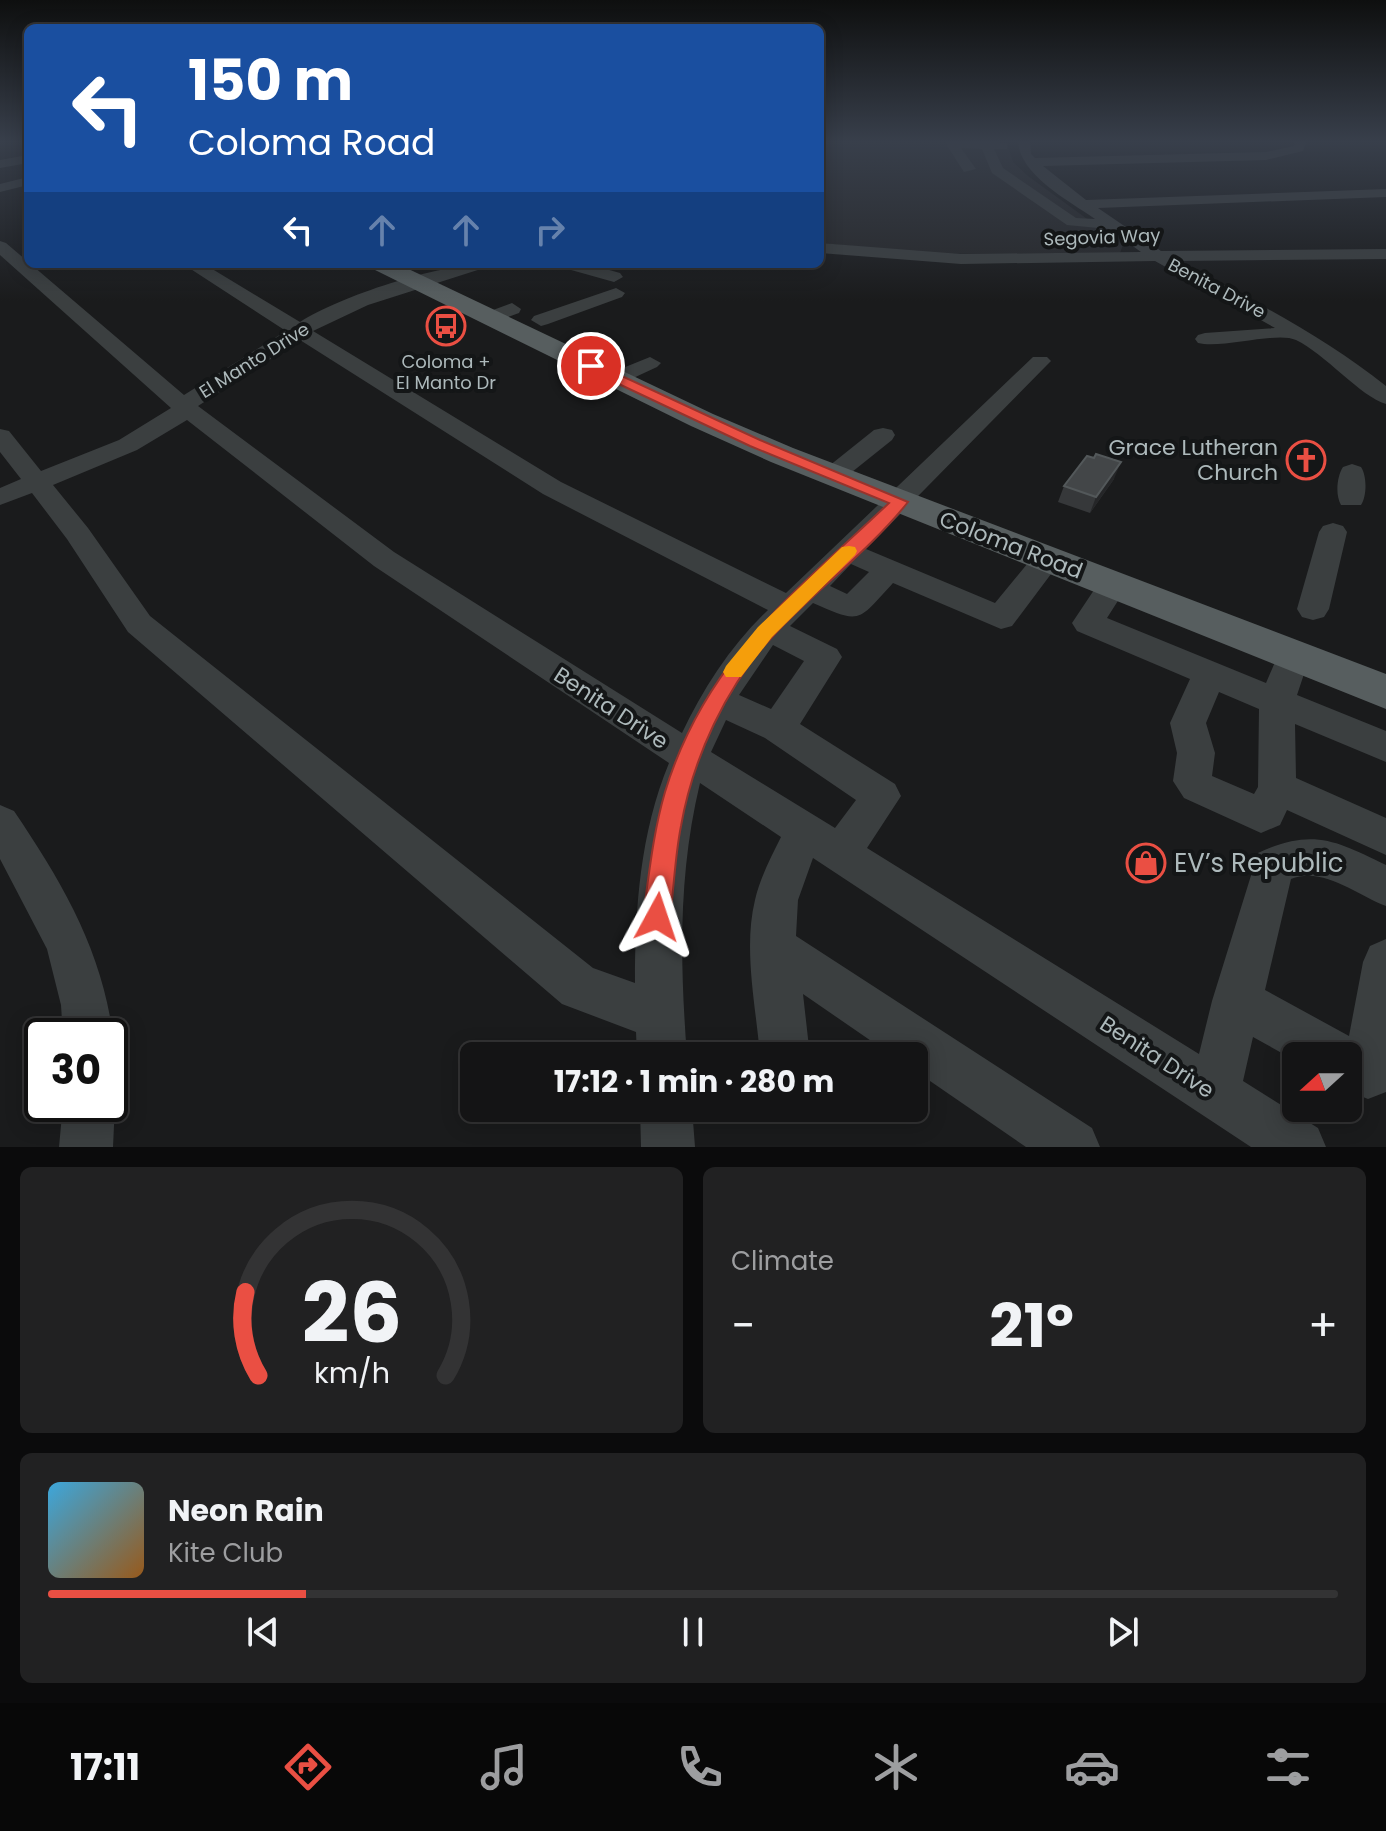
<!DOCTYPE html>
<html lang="en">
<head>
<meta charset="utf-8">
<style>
  body { margin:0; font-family:Poppins,sans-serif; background:#212122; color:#f1f3f6; height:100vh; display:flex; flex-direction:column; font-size:30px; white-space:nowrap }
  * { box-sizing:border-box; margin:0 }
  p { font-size:26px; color:#9d9ea0 }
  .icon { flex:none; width:44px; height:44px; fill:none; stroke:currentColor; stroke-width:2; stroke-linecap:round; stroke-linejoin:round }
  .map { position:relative; height:1147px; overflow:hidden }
  .drawer { display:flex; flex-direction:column; gap:20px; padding:20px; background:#0b0b0c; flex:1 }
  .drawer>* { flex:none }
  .guide { position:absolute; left:24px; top:24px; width:800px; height:244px; border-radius:12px; box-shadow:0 4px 20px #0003,0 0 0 2px #333334; background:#1a4fa0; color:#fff; overflow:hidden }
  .needle { width:52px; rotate:249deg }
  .buttons { position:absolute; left:1282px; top:1042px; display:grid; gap:16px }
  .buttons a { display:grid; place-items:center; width:80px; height:80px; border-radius:12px; background:#141415; box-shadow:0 4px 20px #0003,0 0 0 2px #333334; font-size:40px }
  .speed { position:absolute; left:24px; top:1018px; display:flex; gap:16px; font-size:40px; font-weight:700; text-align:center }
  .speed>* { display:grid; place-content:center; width:104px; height:104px; border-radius:50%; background:#141415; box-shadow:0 4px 20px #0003,0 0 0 2px #333334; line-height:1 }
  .speed .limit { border:4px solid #111; border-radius:12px; background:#fff; color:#111 }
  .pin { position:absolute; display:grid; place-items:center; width:68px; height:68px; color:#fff; margin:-34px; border:4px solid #fff; border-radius:50%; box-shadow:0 2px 8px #0007 }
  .me { position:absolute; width:88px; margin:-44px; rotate:5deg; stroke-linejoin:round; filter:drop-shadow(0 0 6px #0008) }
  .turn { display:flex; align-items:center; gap:28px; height:168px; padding:0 32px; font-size:36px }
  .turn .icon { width:104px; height:104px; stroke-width:2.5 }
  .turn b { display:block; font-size:56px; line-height:68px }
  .lanes { display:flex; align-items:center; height:76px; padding:0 32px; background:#0003; justify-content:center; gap:40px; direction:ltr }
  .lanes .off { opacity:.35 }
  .big { font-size:60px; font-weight:700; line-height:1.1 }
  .drawer .widget { flex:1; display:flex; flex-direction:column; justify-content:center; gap:12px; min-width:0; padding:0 28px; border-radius:12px; background:#212122 }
  .drawer .dial { align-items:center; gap:0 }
  .dial svg { height:208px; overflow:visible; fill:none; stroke:#333334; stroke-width:7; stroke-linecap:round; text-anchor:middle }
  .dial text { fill:#f1f3f6; stroke:none }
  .song { display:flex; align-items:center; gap:24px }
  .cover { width:96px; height:96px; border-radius:12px; background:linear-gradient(135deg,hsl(200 70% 55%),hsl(30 70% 35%)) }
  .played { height:8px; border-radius:4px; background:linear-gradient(90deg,#ea4f43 20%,#333334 20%) }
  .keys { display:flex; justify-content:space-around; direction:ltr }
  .heat { display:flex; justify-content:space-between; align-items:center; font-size:44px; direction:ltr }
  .drawer .tiles { flex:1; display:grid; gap:20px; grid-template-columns:1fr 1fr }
  .widget:last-child { grid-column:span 2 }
  .trip { position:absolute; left:460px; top:1042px; width:468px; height:80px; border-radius:12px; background:#141415; box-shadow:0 4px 20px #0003,0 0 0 2px #333334; font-weight:700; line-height:80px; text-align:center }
  .menu { display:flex; height:128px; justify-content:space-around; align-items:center; background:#080808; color:#9d9ea0 }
  .menu .icon { width:56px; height:56px }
  .menu .selected { color:#ea4f43 }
  .menu b { font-size:36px; color:#f1f3f6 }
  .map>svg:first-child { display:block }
</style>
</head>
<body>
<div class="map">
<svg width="1386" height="1147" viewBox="0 0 1386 1147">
  <rect width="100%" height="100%" fill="#1a1b1c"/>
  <!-- built -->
  <path fill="#262729" d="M820,140H952L1007,143L1013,162L1028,176L1123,245L1120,253L937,254L820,243Z"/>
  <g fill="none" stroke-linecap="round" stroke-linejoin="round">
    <!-- minor -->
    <path fill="#3b3f40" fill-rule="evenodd" d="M952,140L1007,143V149H994L1003,168L1076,218L1095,219C1068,200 1019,175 1018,140H1030L1031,154L1035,158L1266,152L1294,146L1295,140H1307L1303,151L1266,160L1043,166L1086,200L1386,189V197L1098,208L1161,251L1386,249V259L1179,261C1250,299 1322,335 1386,386V404C1361,397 1324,353 1296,340C1277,331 1223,349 1198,343L1195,339L1198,335L1205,333L1275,328L1155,261L961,264L820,253V243L961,254L1141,252L1109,229L1067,225L992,173L982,149L961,148L976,169L964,172L946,144Z
      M28,155V163L0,168V160Z
      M28,177V185L0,192V184Z
      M0,241L6,243L184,395L286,331L183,264H204L300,322C341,296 438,264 487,264L484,268L368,305L313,331L561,482L786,593L1033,357H1047L1051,361L1047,365L866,549L995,603L1037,552L1047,550L1057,552L1062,559L1057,566L1012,626L1001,629L893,583C858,621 862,625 813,603L790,626L837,649L842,657L800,724L895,784L901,796L867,848L1199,1054L1212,1001L1258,853C1312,828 1335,840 1386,865V906C1357,895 1323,866 1291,879L1265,990L1349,1036L1363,962L1370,946L1386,939V1092L1368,1099L1348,1091V1056H1296V1061L1253,1037L1243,1081L1318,1128L1326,1147H1251L813,858L798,900L796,936L1092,1128L1100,1147H1026L914,1070V1056H893L803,994L810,1056H760C756,1006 743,949 755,900C760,878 771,857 781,837L700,783C678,875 680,963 687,1056H637L636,1032L562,1004L128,632L67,539L32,493L0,505V488L21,479L0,452V429L9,431L41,471L119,440L171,408L0,255ZM300,340L543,494L768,610C731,645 703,689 682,733L394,552L198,406ZM187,420L374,566L669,763C640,833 635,909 635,983L593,968L150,616L88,528L53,485L137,450ZM851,564L869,572L847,594L830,586ZM773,645L804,661L771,709L739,695ZM726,720L765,738L856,800L835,828L711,752Z
      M561,264H588L620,273L623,277L614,282L564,268Z
      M616,288L625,293L622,297L548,324L541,326L531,320L534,316Z
      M512,303L521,309L519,313L492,323L482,317L485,313Z
      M650,357L661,363L657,367L616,386L605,379L608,374Z
      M883,428L892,430L895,435L892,440L842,480H824L820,475L824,470L874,430Z
      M1352,464L1361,467C1367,476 1367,496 1361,505H1341C1335,495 1337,476 1343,467Z
      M1333,523L1343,526L1347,532L1329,609L1324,617L1313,620L1302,617L1297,609L1319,532L1323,526Z
      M1113,575L1124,578L1128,585L1107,618L1266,683L1281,648L1293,644L1305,648L1310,656L1297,695L1386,731V762L1295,724L1296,778L1386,818V855L1287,810L1280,825L1261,833L1184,798L1173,781L1177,753L1170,723L1190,679L1077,631L1072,623L1102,578ZM1219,692L1259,709L1258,787L1254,794L1212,776L1215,753L1206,723Z
      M0,805L14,811C62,882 102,950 113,1036L110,1042V1036H63L61,1005L47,949L0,859Z
      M110,1092L115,1104L113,1147H59L63,1104H110Z
      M640,1108H692L695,1147H641Z"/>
    <!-- major -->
    <path fill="#575e5f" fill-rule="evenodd" d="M370,264H398L713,414L793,448L1386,674V709L771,462L691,426L373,269Z"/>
  </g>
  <!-- wall -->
  <path fill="#36383a" d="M1114,479L1090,513L1058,502L1064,486Z"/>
  <!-- shaded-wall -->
  <path fill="#252628" d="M1121,462L1114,479L1090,513L1096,497Z"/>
  <!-- building -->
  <path fill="#434648" stroke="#53585a" stroke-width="2" d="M1096,454L1121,462L1096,497L1064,486L1087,456L1094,458Z"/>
  <!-- sky -->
  <linearGradient id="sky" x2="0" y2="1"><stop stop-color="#0e0f0f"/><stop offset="0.47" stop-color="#383f4b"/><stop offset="1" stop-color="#383f4b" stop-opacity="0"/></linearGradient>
  <rect width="1386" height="301" fill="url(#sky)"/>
  <!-- route -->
  <path fill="#ea4f43" stroke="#98332c" stroke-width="2" d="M587,364H596L760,440L908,502C871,549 815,591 773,636C726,686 693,758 681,826C675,856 674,887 670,917L666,926L657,930L647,926L643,917C649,875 653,833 665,792C705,660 794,593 889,503L750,446L587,369Z"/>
  <!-- slow -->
  <path fill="#f59e0b" d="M849,546L855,547L857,551L855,555L772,637L741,677H726L723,672L726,666L758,627L842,547Z"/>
  <!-- icons -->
  <defs>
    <g id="bus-ring" transform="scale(2)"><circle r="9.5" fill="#141617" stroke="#ea4f43" stroke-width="1.5"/><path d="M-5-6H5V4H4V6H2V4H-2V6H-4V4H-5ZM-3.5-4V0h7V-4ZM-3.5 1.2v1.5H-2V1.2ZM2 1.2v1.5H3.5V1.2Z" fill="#ea4f43"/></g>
    <g id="church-ring" transform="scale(2)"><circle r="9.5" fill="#141617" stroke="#ea4f43" stroke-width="1.5"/><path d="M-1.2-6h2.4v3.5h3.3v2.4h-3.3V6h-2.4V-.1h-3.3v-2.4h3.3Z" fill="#ea4f43"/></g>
    <g id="shop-ring" transform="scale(2)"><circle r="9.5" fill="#141617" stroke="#ea4f43" stroke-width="1.5"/><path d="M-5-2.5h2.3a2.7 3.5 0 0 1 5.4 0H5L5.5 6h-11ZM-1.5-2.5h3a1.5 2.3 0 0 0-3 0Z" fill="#ea4f43"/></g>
  </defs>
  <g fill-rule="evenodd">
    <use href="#bus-ring" x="446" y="326"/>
    <use href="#church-ring" x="1306" y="460"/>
    <use href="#shop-ring" x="1146" y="863"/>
  </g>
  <g text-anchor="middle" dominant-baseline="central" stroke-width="8" stroke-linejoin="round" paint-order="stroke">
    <!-- far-street labels -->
    <g font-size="18" fill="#adb9bb" stroke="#141617">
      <text transform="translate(1102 237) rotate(-2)">Segovia Way</text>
      <text transform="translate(1217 288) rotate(28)">Benita Drive</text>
      <text transform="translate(254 360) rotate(-32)">El Manto Drive</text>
    </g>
    <!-- far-poi labels -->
    <g font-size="18" fill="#adb9bb" stroke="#141617">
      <text x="446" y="361">Coloma +<tspan x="446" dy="21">El Manto Dr</tspan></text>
    </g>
    <!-- poi labels -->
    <g font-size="22" fill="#adb9bb" stroke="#141617" text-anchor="end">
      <text x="1278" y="447">Grace Lutheran<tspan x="1278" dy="25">Church</tspan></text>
    </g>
    <!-- street labels -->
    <g font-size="22" fill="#adb9bb" stroke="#141617">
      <text transform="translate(1011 545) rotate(21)">Coloma Road</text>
      <text transform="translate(611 708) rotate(33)">Benita Drive</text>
      <text transform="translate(1157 1057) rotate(33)">Benita Drive</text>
    </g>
    <!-- near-poi labels -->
    <g font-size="26" fill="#adb9bb" stroke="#141617" text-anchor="start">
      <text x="1174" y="863">EV’s Republic</text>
    </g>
  </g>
</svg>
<div class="buttons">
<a><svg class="needle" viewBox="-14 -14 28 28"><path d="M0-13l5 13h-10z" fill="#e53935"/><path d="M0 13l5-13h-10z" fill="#9d9ea0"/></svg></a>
</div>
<div class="speed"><div class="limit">30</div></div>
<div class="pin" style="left:591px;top:366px;background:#d93025"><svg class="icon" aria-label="arrive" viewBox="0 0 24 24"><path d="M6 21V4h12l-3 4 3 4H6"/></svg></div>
<svg class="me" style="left:657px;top:917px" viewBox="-20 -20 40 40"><path d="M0-17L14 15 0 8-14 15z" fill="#ea4f43" stroke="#fff" stroke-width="4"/></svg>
<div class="trip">17:12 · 1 min · 280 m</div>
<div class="guide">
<div class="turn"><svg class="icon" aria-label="left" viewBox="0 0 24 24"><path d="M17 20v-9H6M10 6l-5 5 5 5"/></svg><div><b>150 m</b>Coloma Road</div></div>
<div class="lanes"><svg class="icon" aria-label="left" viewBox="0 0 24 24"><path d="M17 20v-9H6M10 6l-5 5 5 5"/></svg><svg class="icon off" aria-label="ahead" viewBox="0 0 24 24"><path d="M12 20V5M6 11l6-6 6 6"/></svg><svg class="icon off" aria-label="ahead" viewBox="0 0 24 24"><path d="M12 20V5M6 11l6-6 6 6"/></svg><svg class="icon off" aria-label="right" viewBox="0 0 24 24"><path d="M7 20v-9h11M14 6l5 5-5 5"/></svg></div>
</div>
</div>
<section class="drawer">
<div class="tiles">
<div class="widget dial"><svg viewBox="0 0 100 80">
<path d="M14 69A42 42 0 1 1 86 69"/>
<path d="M14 69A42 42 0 0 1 9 37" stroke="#ea4f43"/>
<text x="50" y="56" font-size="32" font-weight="700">26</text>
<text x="50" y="72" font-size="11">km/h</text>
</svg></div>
<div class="widget"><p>Climate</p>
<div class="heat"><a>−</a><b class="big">21°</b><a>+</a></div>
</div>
<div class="widget">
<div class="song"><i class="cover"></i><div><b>Neon Rain</b><p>Kite Club</p></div></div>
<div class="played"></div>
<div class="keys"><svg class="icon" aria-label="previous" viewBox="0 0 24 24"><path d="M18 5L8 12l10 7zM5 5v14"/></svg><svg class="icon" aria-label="pause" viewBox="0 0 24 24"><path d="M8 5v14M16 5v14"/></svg><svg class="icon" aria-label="next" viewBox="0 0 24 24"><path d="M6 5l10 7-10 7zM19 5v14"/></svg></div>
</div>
</div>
</section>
<nav class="menu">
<b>17:11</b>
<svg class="icon selected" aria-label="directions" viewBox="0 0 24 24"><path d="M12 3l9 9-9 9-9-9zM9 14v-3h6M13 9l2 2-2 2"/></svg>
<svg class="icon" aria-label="music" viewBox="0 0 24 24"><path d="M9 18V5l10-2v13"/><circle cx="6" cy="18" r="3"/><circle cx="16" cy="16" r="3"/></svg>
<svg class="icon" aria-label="phone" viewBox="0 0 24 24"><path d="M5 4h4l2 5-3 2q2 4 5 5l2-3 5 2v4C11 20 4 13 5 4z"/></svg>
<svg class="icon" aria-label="climate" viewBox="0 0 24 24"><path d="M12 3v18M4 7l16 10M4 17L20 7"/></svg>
<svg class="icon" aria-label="car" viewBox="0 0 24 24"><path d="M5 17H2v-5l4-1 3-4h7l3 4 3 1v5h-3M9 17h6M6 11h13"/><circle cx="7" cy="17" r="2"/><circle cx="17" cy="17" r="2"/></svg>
<svg class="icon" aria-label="filters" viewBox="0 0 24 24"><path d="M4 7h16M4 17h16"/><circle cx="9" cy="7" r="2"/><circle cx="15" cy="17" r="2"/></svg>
</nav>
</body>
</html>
